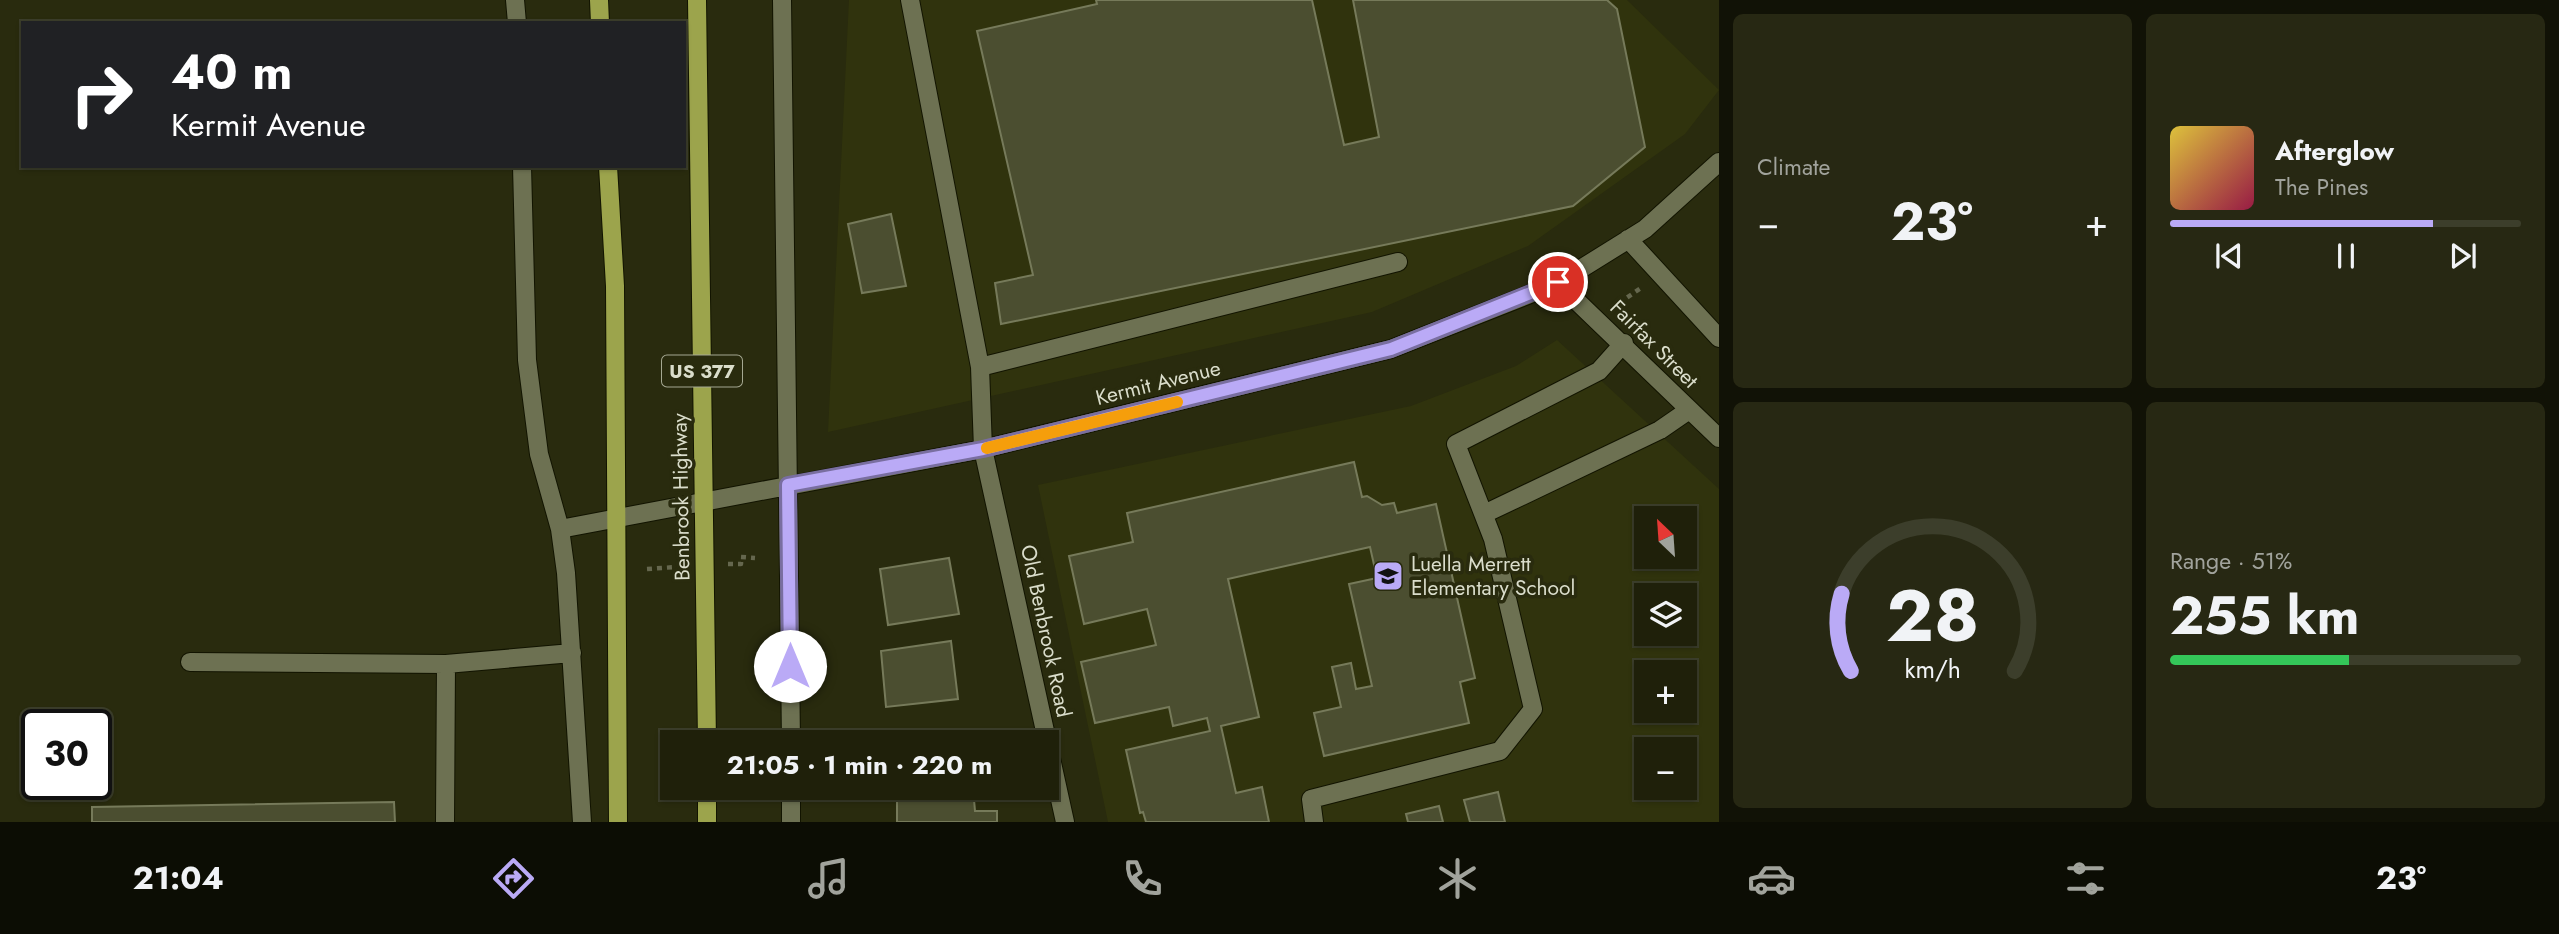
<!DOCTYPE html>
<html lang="en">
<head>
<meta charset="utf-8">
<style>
  body { margin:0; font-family:Jost,sans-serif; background:#272813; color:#f1f3f6; height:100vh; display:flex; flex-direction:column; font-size:26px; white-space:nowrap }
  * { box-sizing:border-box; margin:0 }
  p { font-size:23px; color:#a1a39c }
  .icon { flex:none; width:38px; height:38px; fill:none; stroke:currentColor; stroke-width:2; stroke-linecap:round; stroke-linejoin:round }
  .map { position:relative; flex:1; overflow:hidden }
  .side { display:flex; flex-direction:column; gap:14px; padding:14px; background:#111206; width:840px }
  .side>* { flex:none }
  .banner { position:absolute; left:21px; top:21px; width:665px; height:147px; border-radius:0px; box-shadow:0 2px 5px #0004,0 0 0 2px #3c3e2b; background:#202124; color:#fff; overflow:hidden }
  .needle { width:46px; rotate:335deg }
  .fabs { position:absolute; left:1634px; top:506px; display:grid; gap:14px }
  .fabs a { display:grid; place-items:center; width:63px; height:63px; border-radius:0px; background:#1f200a; box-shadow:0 2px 5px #0004,0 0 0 2px #3c3e2b; font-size:35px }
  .speed { position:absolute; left:21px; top:709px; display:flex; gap:14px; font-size:35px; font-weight:700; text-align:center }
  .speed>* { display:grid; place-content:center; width:91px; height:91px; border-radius:50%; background:#1f200a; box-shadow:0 2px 5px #0004,0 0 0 2px #3c3e2b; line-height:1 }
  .speed .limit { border:4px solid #111; border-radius:10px; background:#fff; color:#111 }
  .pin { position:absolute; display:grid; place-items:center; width:60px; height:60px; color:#fff; margin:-30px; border:4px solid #fff; border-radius:50%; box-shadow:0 2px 7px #0007 }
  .me { position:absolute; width:77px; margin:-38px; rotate:0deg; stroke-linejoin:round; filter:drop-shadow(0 0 5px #0008) }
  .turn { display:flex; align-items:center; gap:24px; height:147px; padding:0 35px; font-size:32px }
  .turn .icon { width:91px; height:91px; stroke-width:2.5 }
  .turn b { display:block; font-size:49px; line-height:60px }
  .big { font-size:52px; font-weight:700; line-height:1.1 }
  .side .card { flex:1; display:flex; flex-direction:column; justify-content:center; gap:10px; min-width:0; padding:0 24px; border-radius:10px; background:#272813 }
  .side .dial { align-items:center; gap:0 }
  .dial svg { height:182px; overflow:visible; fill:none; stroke:#3c3e2b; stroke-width:7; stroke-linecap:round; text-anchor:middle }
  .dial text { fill:#f1f3f6; stroke:none }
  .song { display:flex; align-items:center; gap:21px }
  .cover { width:84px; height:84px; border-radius:10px; background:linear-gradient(135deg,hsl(50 70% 55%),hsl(340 70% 35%)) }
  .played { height:7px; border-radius:4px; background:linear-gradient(90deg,#baaaf6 75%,#3c3e2b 75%) }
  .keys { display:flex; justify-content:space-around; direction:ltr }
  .heat { display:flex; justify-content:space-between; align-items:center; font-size:38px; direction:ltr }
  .charge { height:10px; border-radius:5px; background:linear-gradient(90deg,#34c759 51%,#3c3e2b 0) }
  .side .tiles { flex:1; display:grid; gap:14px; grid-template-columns:repeat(2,1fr) }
  .trip { position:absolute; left:660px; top:730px; width:399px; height:70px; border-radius:0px; background:#1f200a; box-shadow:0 2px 5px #0004,0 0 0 2px #3c3e2b; font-weight:700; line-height:70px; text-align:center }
  .tab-bar { display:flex; height:112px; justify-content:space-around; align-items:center; background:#0c0d04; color:#a1a39c }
  .tab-bar .icon { width:49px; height:49px }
  .tab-bar .current { color:#baaaf6 }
  .tab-bar b { font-size:32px; color:#f1f3f6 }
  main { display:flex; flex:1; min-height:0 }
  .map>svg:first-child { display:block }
</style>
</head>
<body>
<main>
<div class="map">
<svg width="1719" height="822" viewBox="0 0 1719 822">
  <rect width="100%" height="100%" fill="#292b0e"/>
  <!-- built -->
  <path fill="#30330d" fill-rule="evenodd" d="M849,0H1627L1719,90L1685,134L1528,246L1372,312L828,432Z
    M1557,340L1719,489V822H1108L1038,485L1411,406L1516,366ZM1647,518H1685V556H1647ZM1647,595H1685V634H1647ZM1647,672H1685V710H1647ZM1647,749H1685V788H1647Z"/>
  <!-- building -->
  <path fill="#4b4e30" stroke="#767a5a" stroke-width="2" d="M1096,0H1312L1344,145L1379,137L1353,0H1607L1617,9L1645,147L1573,206L1001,324L995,283L1033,275L977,31L1097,4Z
    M891,214L906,286L862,293L848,224Z
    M1354,462L1362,497L1367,496L1382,505L1394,503L1397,513L1436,504L1475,678L1460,682L1469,723L1324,756L1314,713L1341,707L1332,667L1351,663L1356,689L1372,686L1349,584L1377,578L1370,547L1228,579L1259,717L1221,726L1236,793L1262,787L1269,822H1146L1143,812L1140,813L1126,750L1210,731L1207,718L1173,726L1169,707L1095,723L1081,662L1156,645L1147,609L1084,624L1069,556L1133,542L1127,513Z
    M949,558L959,614L888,625L880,569Z
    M951,641L958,699L886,707L881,651Z
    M897,788H973L975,811H997V822H897Z
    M1498,792L1505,822H1470L1464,800Z
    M394,802L395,822H92V807Z
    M1439,806L1443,822H1408L1406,814Z"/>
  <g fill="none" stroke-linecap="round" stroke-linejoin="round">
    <!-- minor casing -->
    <g stroke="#121400" stroke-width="20">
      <path id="minor" d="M515,0L517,23
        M782,0L791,742
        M910,0L980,367L1398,262
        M522,166L527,360L539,454L560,529L566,573L582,822
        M1628,239L1719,338
        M1558,283L1719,438
        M980,367L983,449L1065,822
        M1484,514L1660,430L1689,410
        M560,529L983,449L1391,349L1558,283L1645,229L1719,162
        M190,662L446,664
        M791,788V822
        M445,822L446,664L572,653
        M1314,822L1311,799L1500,751L1533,709L1493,539L1456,444L1599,371L1624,343"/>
    </g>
    <!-- major casing -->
    <g stroke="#121400" stroke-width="20">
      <path id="major" d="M599,0L600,23
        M697,0L707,742
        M608,166L615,286L618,822
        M707,788V822"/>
    </g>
    <!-- path -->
    <path stroke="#65674e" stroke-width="4.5" stroke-dasharray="5 5" stroke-linecap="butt" d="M1619,303L1641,288
      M728,564H741V557L755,558
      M647,569L676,567"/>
    <!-- minor -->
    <use href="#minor" stroke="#6d7152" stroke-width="18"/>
    <!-- major -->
    <use href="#major" stroke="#9ca44c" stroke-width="18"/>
  </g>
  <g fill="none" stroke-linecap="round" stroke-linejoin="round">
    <!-- route casing -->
    <g stroke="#796ea0" stroke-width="18">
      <path id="route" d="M790,666L788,485L983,449L1391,349L1558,282"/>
    </g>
    <!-- route -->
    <use href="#route" stroke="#baaaf6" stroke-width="12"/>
    <!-- slow -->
    <path stroke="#f59e0b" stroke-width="12" d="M987,448L1177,402"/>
  </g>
  <!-- icons -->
  <defs>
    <g id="school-square" transform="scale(1.575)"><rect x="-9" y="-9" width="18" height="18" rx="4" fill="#baaaf6" stroke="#292b0e"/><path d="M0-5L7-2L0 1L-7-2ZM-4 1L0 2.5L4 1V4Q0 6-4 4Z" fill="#111"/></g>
  </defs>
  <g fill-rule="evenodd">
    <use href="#school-square" x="1388" y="576"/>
  </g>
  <g text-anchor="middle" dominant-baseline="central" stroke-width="7" stroke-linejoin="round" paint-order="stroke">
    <!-- shield labels -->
    <rect fill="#292b0e" stroke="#a5a892" stroke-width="2" x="662" y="355.5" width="80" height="31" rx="5"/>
    <g font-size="19" font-weight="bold" fill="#daddcb">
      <text x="702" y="371">US 377</text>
    </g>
    <!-- street labels -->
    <g font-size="21" fill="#daddcb" stroke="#292b0e">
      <text transform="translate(1654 344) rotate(45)">Fairfax Street</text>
      <text transform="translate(1158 383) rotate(-14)">Kermit Avenue</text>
      <text transform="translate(681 497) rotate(-91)">Benbrook Highway</text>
      <text transform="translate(1046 631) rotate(78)">Old Benbrook Road</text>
    </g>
    <!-- poi labels -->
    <g font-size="21" fill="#daddcb" stroke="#292b0e" text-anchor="start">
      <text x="1411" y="564">Luella Merrett<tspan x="1411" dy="24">Elementary School</tspan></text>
    </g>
  </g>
</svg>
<div class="fabs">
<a><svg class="needle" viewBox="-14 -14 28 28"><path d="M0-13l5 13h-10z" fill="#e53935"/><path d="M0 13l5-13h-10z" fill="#a1a39c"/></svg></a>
<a><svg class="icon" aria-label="layers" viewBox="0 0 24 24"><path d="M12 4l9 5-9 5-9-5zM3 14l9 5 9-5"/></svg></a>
<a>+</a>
<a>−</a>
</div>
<div class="speed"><div class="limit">30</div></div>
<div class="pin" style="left:1558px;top:282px;background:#d93025"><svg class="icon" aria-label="arrive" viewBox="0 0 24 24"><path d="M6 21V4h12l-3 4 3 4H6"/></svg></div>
<svg class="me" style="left:790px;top:666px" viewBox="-20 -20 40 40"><circle r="19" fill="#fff"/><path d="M0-13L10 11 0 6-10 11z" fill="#baaaf6"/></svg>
<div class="trip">21:05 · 1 min · 220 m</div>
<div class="banner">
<div class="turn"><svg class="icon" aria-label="right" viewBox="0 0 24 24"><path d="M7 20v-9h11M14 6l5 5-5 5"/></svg><div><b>40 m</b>Kermit Avenue</div></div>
</div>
</div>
<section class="side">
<div class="tiles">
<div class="card"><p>Climate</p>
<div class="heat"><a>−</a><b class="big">23°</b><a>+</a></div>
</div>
<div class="card">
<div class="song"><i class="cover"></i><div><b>Afterglow</b><p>The Pines</p></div></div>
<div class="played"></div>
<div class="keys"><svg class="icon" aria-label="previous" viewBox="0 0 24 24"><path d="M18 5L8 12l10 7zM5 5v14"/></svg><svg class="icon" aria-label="pause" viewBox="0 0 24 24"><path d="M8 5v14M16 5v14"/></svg><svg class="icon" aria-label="next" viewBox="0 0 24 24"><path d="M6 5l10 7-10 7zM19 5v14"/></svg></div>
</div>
<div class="card dial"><svg viewBox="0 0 100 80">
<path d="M14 69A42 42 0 1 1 86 69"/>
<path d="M14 69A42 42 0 0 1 10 35" stroke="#baaaf6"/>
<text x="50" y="56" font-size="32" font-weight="700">28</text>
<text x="50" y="72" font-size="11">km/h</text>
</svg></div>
<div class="card"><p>Range · 51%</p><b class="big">255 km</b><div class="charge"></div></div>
</div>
</section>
</main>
<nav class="tab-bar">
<b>21:04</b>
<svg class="icon current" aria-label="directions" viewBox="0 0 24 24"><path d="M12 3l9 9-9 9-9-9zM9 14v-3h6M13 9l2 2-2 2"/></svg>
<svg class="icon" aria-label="music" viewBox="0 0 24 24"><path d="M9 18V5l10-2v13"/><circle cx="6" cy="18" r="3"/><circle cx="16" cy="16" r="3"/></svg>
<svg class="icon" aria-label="phone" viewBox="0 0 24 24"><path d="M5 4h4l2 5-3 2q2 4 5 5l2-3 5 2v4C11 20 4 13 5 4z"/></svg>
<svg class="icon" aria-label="climate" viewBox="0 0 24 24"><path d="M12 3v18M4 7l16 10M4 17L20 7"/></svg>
<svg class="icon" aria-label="car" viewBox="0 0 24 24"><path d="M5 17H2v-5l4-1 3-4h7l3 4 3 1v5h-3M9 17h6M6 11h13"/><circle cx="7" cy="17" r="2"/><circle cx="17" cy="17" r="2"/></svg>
<svg class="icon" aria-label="filters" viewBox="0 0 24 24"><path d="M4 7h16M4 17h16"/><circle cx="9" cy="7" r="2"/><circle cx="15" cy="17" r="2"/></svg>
<b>23°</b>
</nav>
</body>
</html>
